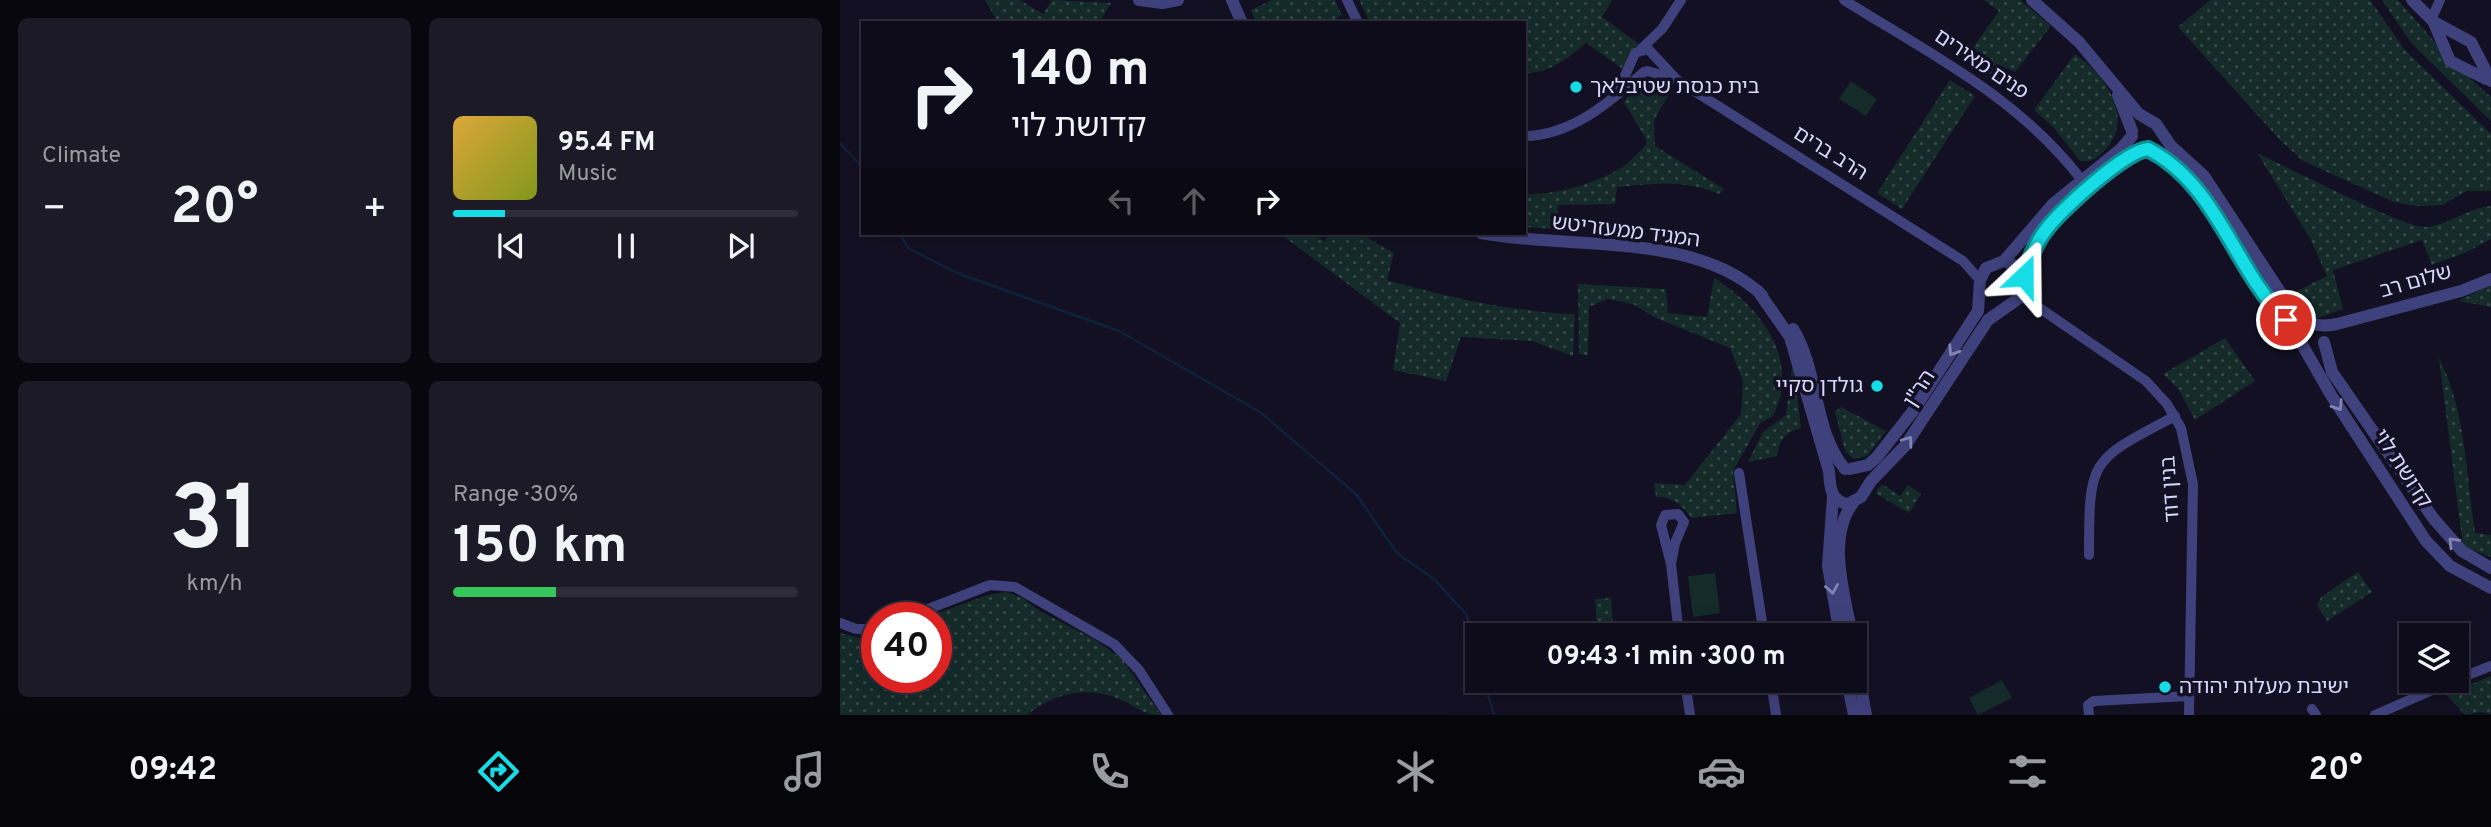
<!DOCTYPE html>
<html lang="en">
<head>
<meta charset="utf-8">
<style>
  body { margin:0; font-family:Overpass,"Noto Sans Hebrew",sans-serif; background:#1c1a27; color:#f1f3f6; height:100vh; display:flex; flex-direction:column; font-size:26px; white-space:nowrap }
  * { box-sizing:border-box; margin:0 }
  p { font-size:23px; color:#9b9ba2 }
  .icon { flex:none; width:38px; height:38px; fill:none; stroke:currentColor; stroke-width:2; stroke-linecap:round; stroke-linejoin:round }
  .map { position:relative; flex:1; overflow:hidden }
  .side { display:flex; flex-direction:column; gap:18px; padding:18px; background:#08070e; width:840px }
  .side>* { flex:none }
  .top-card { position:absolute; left:21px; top:21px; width:665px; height:214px; border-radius:0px; box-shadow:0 7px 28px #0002,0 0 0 2px #2e2c39; background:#0e0c1a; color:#f1f3f6; overflow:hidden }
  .controls { position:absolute; left:1559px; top:623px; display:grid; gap:14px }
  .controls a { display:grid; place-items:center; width:70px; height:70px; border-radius:0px; background:#0e0c1a; box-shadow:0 7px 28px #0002,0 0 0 2px #2e2c39; font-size:35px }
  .speed { position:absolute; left:21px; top:602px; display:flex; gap:14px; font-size:35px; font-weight:700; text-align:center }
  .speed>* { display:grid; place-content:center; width:91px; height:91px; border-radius:50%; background:#0e0c1a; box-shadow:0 7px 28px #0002,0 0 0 2px #2e2c39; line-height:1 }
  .speed .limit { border:10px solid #d22; background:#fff; color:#111 }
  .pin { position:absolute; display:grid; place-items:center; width:60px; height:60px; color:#fff; margin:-30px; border:4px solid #fff; border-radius:50%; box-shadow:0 2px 7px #0007 }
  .me { position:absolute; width:77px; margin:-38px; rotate:23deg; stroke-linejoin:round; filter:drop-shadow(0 0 5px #0008) }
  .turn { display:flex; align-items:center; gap:24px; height:147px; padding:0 35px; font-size:32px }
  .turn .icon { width:91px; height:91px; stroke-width:2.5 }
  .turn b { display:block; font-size:49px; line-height:60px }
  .lanes { display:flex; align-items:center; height:66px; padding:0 35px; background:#0003; justify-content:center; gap:35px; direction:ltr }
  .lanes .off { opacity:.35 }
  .big { font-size:52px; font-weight:700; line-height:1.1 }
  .side .card { flex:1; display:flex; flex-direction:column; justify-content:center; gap:10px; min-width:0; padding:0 24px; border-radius:10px; background:#1c1a27 }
  .side .dial { align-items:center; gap:0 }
  .dial b { font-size:91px; line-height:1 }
  .song { display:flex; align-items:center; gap:21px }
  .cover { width:84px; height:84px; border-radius:10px; background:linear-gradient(135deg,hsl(40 70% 55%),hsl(70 70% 35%)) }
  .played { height:7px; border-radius:4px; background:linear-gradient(90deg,#16dde5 15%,#2e2c39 15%) }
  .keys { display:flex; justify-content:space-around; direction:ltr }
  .heat { display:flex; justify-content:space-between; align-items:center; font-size:38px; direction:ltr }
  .charge { height:10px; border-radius:5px; background:linear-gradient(90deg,#34c759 30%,#2e2c39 0) }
  .side .tiles { flex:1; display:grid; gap:18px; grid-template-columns:repeat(2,1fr) }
  .trip { position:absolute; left:625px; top:623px; width:402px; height:70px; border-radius:0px; background:#0e0c1a; box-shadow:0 7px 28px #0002,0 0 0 2px #2e2c39; font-weight:700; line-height:70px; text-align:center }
  .tabs { display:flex; height:112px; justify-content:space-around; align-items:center; background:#06050a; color:#9b9ba2 }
  .tabs .icon { width:49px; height:49px }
  .tabs .current { color:#16dde5 }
  .tabs b { font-size:32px; color:#f1f3f6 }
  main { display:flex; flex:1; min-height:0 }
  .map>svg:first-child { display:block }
</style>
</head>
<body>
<main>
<section class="side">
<div class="tiles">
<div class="card"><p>Climate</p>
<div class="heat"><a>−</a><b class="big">20°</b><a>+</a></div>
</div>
<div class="card">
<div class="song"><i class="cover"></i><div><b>95.4 FM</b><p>Music</p></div></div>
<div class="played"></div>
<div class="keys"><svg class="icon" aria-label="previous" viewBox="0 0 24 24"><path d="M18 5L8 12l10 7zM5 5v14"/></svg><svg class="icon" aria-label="pause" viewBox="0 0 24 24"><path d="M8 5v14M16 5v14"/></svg><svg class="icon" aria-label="next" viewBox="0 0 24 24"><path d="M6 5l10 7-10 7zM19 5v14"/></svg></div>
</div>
<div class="card dial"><b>31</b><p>km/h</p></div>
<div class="card"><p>Range · 30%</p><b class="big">150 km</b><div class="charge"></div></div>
</div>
</section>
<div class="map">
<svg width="1651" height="715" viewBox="0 0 1651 715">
  <defs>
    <pattern id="grass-dots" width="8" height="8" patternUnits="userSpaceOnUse" patternTransform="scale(1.75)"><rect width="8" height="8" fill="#142b29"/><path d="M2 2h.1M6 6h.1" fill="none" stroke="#354949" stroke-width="1.8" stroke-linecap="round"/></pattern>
  </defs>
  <rect width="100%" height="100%" fill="#121022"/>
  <!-- grass -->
  <path fill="url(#grass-dots)" d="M145,0H180L203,14L212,0L271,3L259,23H158Z
    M432,0H495L502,15L489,23H416L411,10Z
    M519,0H772L762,17L799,44L789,52L783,69L746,43C727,58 710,74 684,73V23H530Z
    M1144,0H1180L1211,26L1175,72L1162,66L1154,76L1125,59L1159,11Z
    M1370,0H1530L1565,50L1651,134V191H1627L1602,205L1576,206L1554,202L1463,161L1440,140L1338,27Z
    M1542,0H1558L1614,64L1651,97V121L1572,44Z
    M1235,54C1266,75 1296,120 1264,151C1256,159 1251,163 1240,161L1214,128L1194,110Z
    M813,77L833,87L814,120L815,146L884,189L879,194C844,179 814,184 777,187L775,204L718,205L716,229L684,227V194C715,195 755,184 781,168C790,162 798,153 806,145V139L784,102L796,84Z
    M1110,80L1135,96L1062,209L1037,193Z
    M1417,153C1444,165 1564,228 1585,227C1609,225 1628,208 1651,206V239L1627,252L1592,265L1582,240L1493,270L1503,309L1475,319L1466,315L1453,293L1487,276L1470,238Z
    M432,233H471L484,241L490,233H519L554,253L547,280C610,298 669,311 735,314L733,356L692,341L621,337L606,381L553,370L560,323L443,236Z
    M874,278C921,307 961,360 933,416L920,423L893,471L897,513L852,518C840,505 834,496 816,497L814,483L845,485L901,414L903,381L890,348L816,318L793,304L768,299L749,307L748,355L739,354L738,284L826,289L828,313L867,317Z
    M1651,285V307L1618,301Z
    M1385,338L1415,381L1355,420L1339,390L1323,374Z
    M1599,358C1626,410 1626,476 1635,533L1651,535V557L1623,546Z
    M953,359L961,428C944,433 940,439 937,456L908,462L923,432L946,415Z
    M1001,407L1046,431L1027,456L1013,459L1005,451L995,412Z
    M1042,484L1060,496L1068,485L1081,494L1069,513L1035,493Z
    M1518,572L1532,592L1487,621L1477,605L1481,597Z
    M167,592L183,598L200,611L254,639L282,659L321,715C305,715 299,709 286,702C250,685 217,691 187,715H0V633L20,638H37V677H96V618H84L148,595Z
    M771,598L773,625L757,626L755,599Z
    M1651,676V714L1641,712L1625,715L1607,695Z"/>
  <!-- pitch -->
  <path fill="#142b29" d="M1011,81L1037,99L1026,116L999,99Z
    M875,573L880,613L853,617L848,576Z
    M1162,680L1172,698L1138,715L1129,698Z"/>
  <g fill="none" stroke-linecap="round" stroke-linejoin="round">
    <!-- stream -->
    <path stroke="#0e223c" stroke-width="2.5" d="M0,143L23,168
      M60,233L68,248L117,273L279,331L420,412L516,494L557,553L594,579L626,614L637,654
      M644,681L654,715"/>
    <!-- minor -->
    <path stroke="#3f417c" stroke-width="10" d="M507,0L518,23
      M1004,0C1090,54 1178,97 1241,179
      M1591,20L1600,0
      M801,49L822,29L841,0
      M807,71L833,78
      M777,94L795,53L808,49L837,80L1123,261L1140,280
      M684,136C731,136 770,102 804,72
      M1182,296L1306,381L1327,404L1341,428L1353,484L1349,715
      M899,473L924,635
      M1249,555C1249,458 1250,461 1335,416
      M831,564L835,543L844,522L838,514L825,515L821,525L831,564L839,635
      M65,618L150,585L175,587L274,644L299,670L328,715
      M0,623L16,629H37
      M1617,679L1651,666
      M845,681L850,715
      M931,681L936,715
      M1472,709L1476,715
      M1249,715L1248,705L1254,701L1349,696
      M1535,715L1613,681"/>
    <!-- tertiary -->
    <path stroke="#3f417c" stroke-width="12" d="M299,0L322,3L338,0
      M392,0L402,23
      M1192,0L1239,42L1299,114L1316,124L1331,146L1364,176L1450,307C1462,324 1477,328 1497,324L1621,291L1651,279
      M1572,0L1594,22L1631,42L1651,81
      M1594,23L1610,61L1646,79
      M1278,95L1292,131
      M1308,149L1334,164L1354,184L1434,306L1452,327L1491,395L1586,541L1610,566L1651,588
      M641,233C730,250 854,231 922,295
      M1164,261L1213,204L1281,149L1292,136
      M1184,276C1189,261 1195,245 1204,232C1223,204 1273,161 1304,149
      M918,291L950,337L989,471C990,487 990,501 1008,504L1021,497L1031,481L1065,446L1148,320L1182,296L1185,286L1182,273L1176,266L1164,261L1146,268L1140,280L1138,311L1073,411L1037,457L1028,465L1010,469
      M953,329C979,371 973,431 1005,469
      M1484,342L1492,372L1593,518L1622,551L1651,568
      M993,496L988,566L1000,635
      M1012,635C1005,596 986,538 1013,503
      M1015,654L1026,715
      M1007,681L1014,715"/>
  </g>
  <!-- one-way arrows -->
  <defs><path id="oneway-chevron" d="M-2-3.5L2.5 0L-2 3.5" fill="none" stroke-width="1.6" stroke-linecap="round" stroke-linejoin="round" transform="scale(1.75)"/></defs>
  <g stroke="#8384b5">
    <use href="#oneway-chevron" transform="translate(1113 351) rotate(123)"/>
    <use href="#oneway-chevron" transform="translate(1498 406) rotate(57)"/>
    <use href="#oneway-chevron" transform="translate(1068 441) rotate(-54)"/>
    <use href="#oneway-chevron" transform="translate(1613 542) rotate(-134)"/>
    <use href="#oneway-chevron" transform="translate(992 589) rotate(81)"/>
  </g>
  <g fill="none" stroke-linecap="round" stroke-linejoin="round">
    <!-- route casing -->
    <g stroke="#0e9095" stroke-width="18">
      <path id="route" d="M1184,276C1189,260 1195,244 1205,231C1219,211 1285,151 1308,149C1378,185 1393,268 1446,320"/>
    </g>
    <!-- route -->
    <use href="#route" stroke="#16dde5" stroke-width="12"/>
  </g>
  <!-- markers -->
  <g fill="#16dde5" stroke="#121022" stroke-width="2.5">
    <circle cx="736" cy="87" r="7"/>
    <circle cx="1037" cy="386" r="7"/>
    <circle cx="1325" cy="687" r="7"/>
  </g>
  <g text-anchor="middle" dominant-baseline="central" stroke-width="7" stroke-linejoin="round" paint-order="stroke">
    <!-- street labels -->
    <g font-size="21" fill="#d7d5fb" stroke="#121022">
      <text transform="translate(1141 65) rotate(34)">פנים מאירים</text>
      <text transform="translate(990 154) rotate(32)">הרב ברים</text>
      <text transform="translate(786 232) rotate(7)">המגיד ממעזריטש</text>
      <text transform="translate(1576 282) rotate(-16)">שלום רב</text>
      <text transform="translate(1080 389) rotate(-57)">הר"ן</text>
      <text transform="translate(1562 469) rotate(57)">קדושת לוי</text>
      <text transform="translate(1331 489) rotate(-94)">בנין דוד</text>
    </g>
    <!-- poi labels -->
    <g font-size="21" fill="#d7d5fb" stroke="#121022" text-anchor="start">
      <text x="750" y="87">בית כנסת שטיבלאך</text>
      <text x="1023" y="386" text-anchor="end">גולדן סקיי</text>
      <text x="1339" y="687">ישיבת מעלות יהודה</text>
    </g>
  </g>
</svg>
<div class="controls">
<a><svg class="icon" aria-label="layers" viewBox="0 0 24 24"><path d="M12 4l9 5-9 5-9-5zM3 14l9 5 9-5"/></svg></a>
</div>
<div class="speed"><div class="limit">40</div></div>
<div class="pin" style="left:1446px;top:320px;background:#d93025"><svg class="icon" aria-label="arrive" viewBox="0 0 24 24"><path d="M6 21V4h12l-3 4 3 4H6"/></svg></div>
<svg class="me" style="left:1184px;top:276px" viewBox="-20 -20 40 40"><path d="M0-17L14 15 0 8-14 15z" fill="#16dde5" stroke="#fff" stroke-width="4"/></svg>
<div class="trip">09:43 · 1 min · 300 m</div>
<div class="top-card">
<div class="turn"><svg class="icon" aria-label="right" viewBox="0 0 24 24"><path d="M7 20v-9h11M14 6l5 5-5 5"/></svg><div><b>140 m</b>קדושת לוי</div></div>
<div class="lanes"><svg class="icon off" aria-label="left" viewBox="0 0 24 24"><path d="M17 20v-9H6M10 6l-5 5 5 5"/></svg><svg class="icon off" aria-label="ahead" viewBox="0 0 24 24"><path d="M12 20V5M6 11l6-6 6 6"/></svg><svg class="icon" aria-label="right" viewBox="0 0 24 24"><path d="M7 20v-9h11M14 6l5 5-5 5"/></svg></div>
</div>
</div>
</main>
<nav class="tabs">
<b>09:42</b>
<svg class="icon current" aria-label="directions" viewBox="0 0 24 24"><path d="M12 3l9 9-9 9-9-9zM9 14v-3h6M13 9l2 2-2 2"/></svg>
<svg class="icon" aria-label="music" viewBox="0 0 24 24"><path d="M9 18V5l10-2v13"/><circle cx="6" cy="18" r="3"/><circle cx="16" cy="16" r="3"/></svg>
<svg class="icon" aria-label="phone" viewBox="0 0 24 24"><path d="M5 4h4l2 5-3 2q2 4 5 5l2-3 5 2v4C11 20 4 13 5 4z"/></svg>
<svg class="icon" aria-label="climate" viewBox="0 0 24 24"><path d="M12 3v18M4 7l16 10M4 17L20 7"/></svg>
<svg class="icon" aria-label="car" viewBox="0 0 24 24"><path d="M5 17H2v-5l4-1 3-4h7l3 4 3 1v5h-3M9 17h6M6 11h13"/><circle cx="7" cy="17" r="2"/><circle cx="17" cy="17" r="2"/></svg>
<svg class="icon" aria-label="filters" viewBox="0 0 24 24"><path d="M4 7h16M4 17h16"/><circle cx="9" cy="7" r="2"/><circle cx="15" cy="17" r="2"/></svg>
<b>20°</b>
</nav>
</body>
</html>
